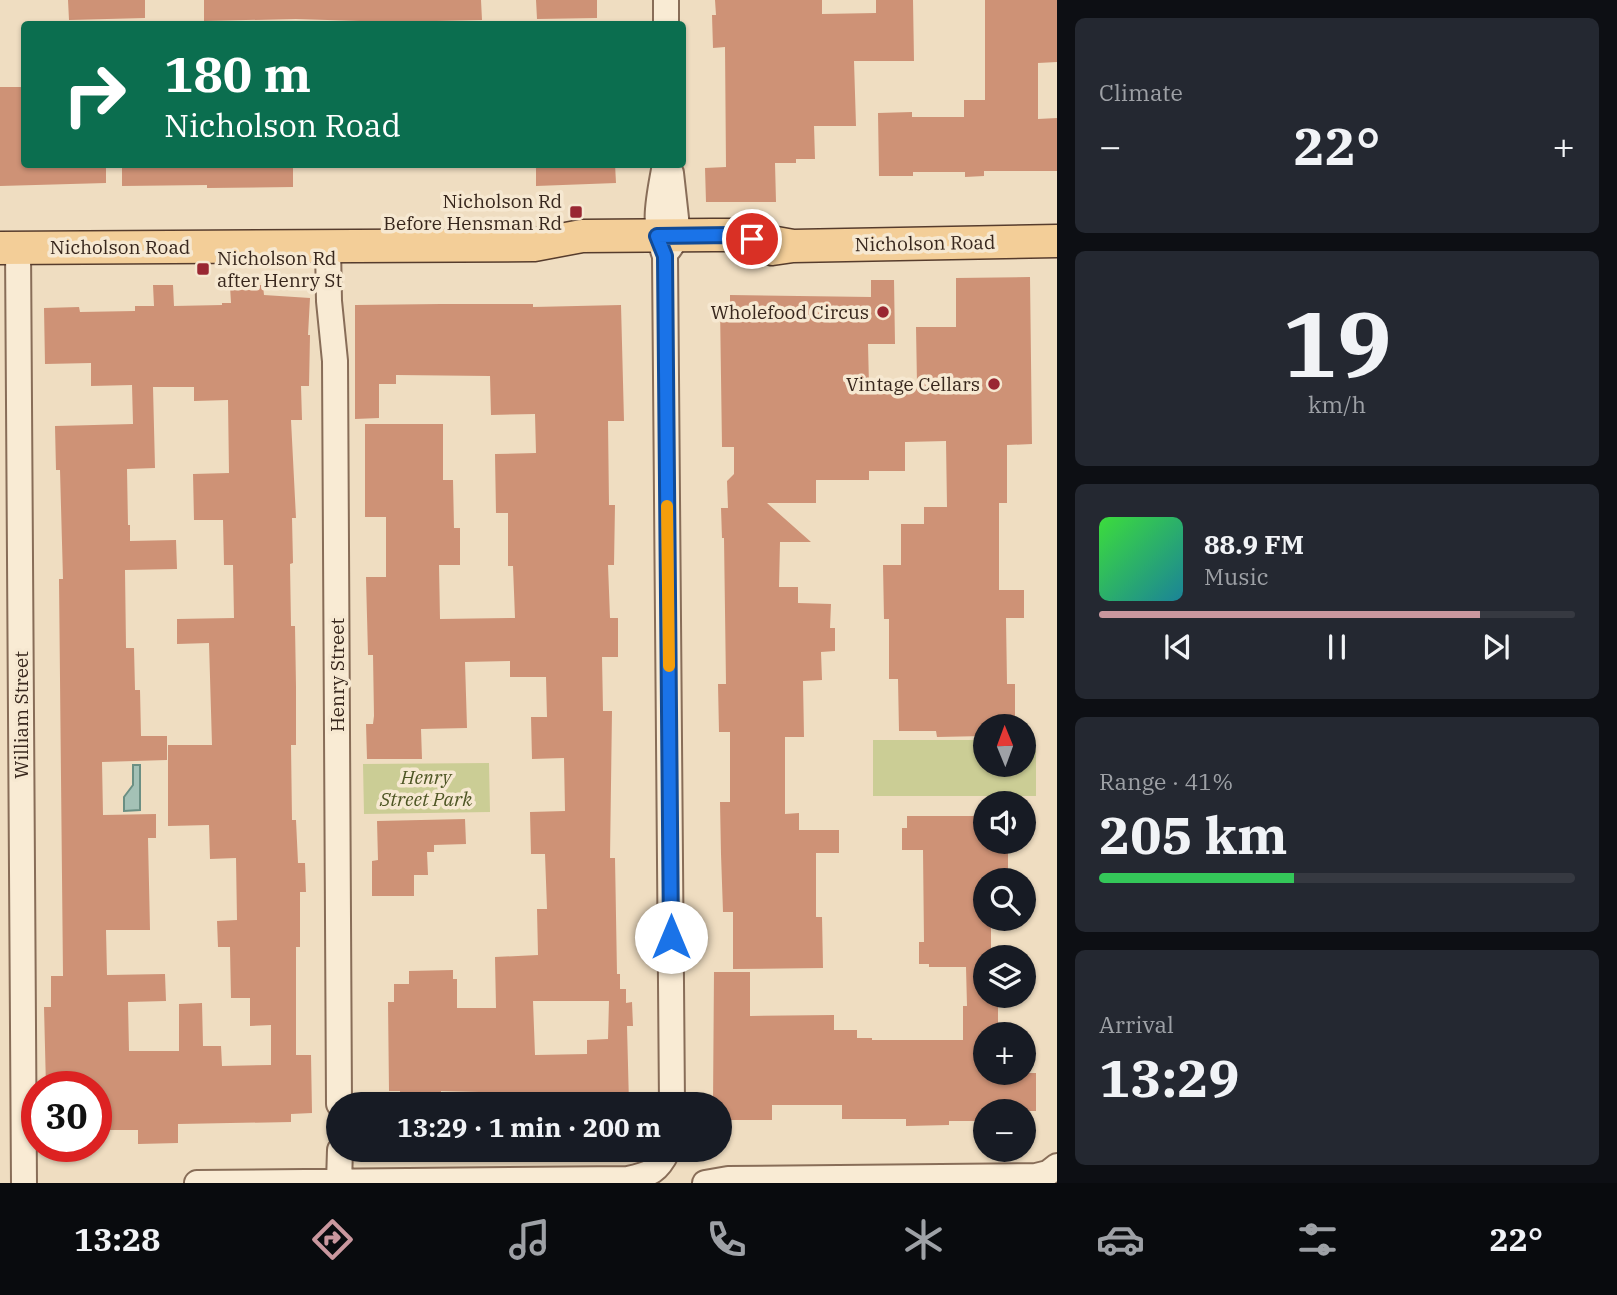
<!DOCTYPE html>
<html lang="en">
<head>
<meta charset="utf-8">
<style>
  body { margin:0; font-family:"IBM Plex Serif",serif; background:#242831; color:#f1f3f6; height:100vh; display:flex; flex-direction:column; font-size:26px; white-space:nowrap }
  * { box-sizing:border-box; margin:0 }
  p { font-size:23px; color:#9ea1a6 }
  .icon { flex:none; width:38px; height:38px; fill:none; stroke:currentColor; stroke-width:2; stroke-linecap:round; stroke-linejoin:round }
  .map { position:relative; flex:1; overflow:hidden }
  .sheet { display:flex; flex-direction:column; gap:18px; padding:18px; background:#0d0f14; width:560px }
  .sheet>* { flex:none }
  .hud { position:absolute; left:21px; top:21px; width:665px; height:147px; border-radius:7px; box-shadow:0 2px 5px #0004; background:#0b6e4f; color:#fff; overflow:hidden }
  .needle { width:46px; rotate:359deg }
  .fabs { position:absolute; left:973px; top:714px; display:grid; gap:14px }
  .fabs a { display:grid; place-items:center; width:63px; height:63px; border-radius:50%; background:#171b24; box-shadow:0 2px 5px #0004; font-size:35px }
  .speed { position:absolute; left:21px; top:1071px; display:flex; gap:14px; font-size:35px; font-weight:700; text-align:center }
  .speed>* { display:grid; place-content:center; width:91px; height:91px; border-radius:50%; background:#171b24; box-shadow:0 2px 5px #0004; line-height:1 }
  .speed .limit { border:10px solid #d22; background:#fff; color:#111 }
  .pin { position:absolute; display:grid; place-items:center; width:60px; height:60px; color:#fff; margin:-30px; border:4px solid #fff; border-radius:50%; box-shadow:0 2px 7px #0007 }
  .me { position:absolute; width:77px; margin:-38px; rotate:0deg; stroke-linejoin:round; filter:drop-shadow(0 0 5px #0008) }
  .turn { display:flex; align-items:center; gap:24px; height:147px; padding:0 28px; font-size:32px }
  .turn .icon { width:91px; height:91px; stroke-width:2.5 }
  .turn b { display:block; font-size:49px; line-height:60px }
  .big { font-size:52px; font-weight:800; line-height:1.1 }
  .sheet .tile { flex:1; display:flex; flex-direction:column; justify-content:center; gap:10px; min-width:0; padding:0 24px; border-radius:10px; background:#242831 }
  .sheet .dial { align-items:center; gap:0 }
  .dial b { font-size:91px; line-height:1 }
  .song { display:flex; align-items:center; gap:21px }
  .cover { width:84px; height:84px; border-radius:10px; background:linear-gradient(135deg,hsl(120 70% 55%),hsl(190 70% 35%)) }
  .played { height:7px; border-radius:4px; background:linear-gradient(90deg,#c9979e 80%,#363941 80%) }
  .keys { display:flex; justify-content:space-around; direction:ltr }
  .heat { display:flex; justify-content:space-between; align-items:center; font-size:38px; direction:ltr }
  .charge { height:10px; border-radius:5px; background:linear-gradient(90deg,#34c759 41%,#363941 0) }
  .trip { position:absolute; left:326px; top:1092px; width:406px; height:70px; border-radius:35px; background:#171b24; box-shadow:0 2px 5px #0004; font-weight:800; line-height:70px; text-align:center }
  .dock { display:flex; height:112px; justify-content:space-around; align-items:center; background:#090b0e; color:#9ea1a6 }
  .dock .icon { width:49px; height:49px }
  .dock .current { color:#c9979e }
  .dock b { font-size:32px; color:#f1f3f6 }
  main { display:flex; flex:1; min-height:0 }
  .map>svg:first-child { display:block }
</style>
</head>
<body>
<main>
<div class="map">
<svg width="1057" height="1183" viewBox="0 0 1057 1183">
  <rect width="100%" height="100%" fill="#efddc1"/>
  <!-- green -->
  <path fill="#cbcd95" d="M873,740H985V765H1024V740H1036V796H873Z
    M489,763L490,812L364,814L363,764Z"/>
  <!-- water -->
  <path fill="#a4c1b6" stroke="#6b8f83" stroke-width="2" d="M133,765H140V810L124,811V797L133,785Z"/>
  <!-- building -->
  <path fill="#ce9276" fill-rule="evenodd" d="M68,0H145V18L69,20Z
    M204,0H481L482,20L391,22L296,19L204,21Z
    M536,0H597V18L537,19Z
    M715,0H822V14L876,13V0H913L914,61H854L856,126H814L815,159H796V163H775L776,202H706L705,168L726,167L725,47L713,48L712,15H716Z
    M985,0H1057V62L1038,63V119L1057,118V171H984V176L965,177V172H913V176H879L878,113L912,112V117H964V100H985Z
    M0,87H24V164H106V183L0,186Z
    M122,164H293V187L207,188V185L122,186Z
    M536,164H615L616,183L536,186Z
    M1030,277L1032,444L1007,445V503H999V590H1024V618H1006L1007,684H1015V726H985V736L937,737L936,731H899L898,679H889V619H884L883,565H901V524H924V507H947L946,441L905,442V471H869V480H816V503H767L811,542H780L779,587H798V603L831,604L830,628H835V651L821,652L822,680L803,681L804,737H785V814L799,813V830H839V853H816V917H822L823,968L733,969V912H723L721,854L720,802H730V732H719L718,684H726L724,538H722L721,508H728L727,481L734,474V447H722L720,306H730V295L871,297V280H894L895,344H868L869,385L917,384L916,327H956V278Z
    M153,285H173L174,306L222,305V303H231L230,286L263,285L264,295L310,298L308,335H310L309,386H301L302,420H291L296,518H292L293,563L290,564L291,626H295L296,687V745H291L292,820H296L298,863H305L306,892H300V947H296V1055H311L312,1113L291,1114V1122L178,1124V1143L138,1144V1130H96V1087H46L44,1007H51V976H63L59,579H63L60,470H56L55,426L133,424L132,385L91,386V363L45,364L44,308L79,307L80,312L135,311V306H154ZM153,387H194V401L228,400L229,473L193,474L194,520H223L224,565H233L234,618L177,619V644L209,643L212,745H168V826L209,825L210,859L236,858L237,920L217,921L218,947H230L231,998H250V1026L271,1025V1065L222,1066L221,1046H203L202,1003L179,1004V1051H129L128,1002L166,1001L165,974L107,975L106,930H150L148,838H156V814L103,815L102,762L167,760V736H141L140,690H135L134,648H126L125,570L177,569L176,540L130,541V525H128L127,469L155,468Z
    M441,304H533V307L621,305L624,421H608L609,505H615L614,565H608L610,618H618V657H602L603,711H612L610,858H615L617,974H620V989H626V1003L632,1002L633,1026H627L629,1104H486V1100H479V1092L441,1091V1104H401L400,1091H389L388,1002H394V984H409V971L453,970V979H457V1008H496L495,957L538,955L537,909H547L545,854H531L530,812L565,811L564,758L532,759L531,717H547L546,677H510V661L465,662L467,728L421,729L422,759H367L366,724H373L374,716L373,655H368L366,577H386V517H365V424H443V480H453L454,528H460V565H439L440,619L515,618L513,566H508V513H496L495,454L536,453L535,414L491,415L490,376L396,375V384H379V418L355,419V305ZM533,1001H609L608,1039L587,1040V1054L535,1055Z
    M907,816H985V842H1008V880H985V920H991V957H985V996H998V1034H985V1073H1036V1111H985V1121H949V1125L906,1126V1119H842V1105H772V1120H719V1104H713L714,972H750V1016L834,1015V1030H857V1038H872V1040H963V1006H967L966,967H929V964H919V942H924L923,850H902V828H907Z
    M465,819L466,844L434,845V852H427L428,875H414V896H372V861L378,860L377,821Z"/>
  <g fill="none" stroke-linecap="round" stroke-linejoin="round">
    <!-- minor casing -->
    <g stroke="#886d58" stroke-width="28">
      <path id="minor" d="M666,0V24
        M665,164C659,199 652,222 665,256L672,1104
        M18,247L24,1183
        M328,247L329,301L335,361L339,1104
        M669,249L678,236L671,173
        M339,1182L340,1150
        M197,1183L628,1179C651,1174 658,1171 668,1150
        M705,1183L728,1179L1036,1176L1048,1173L1057,1166"/>
    </g>
    <!-- major casing -->
    <g stroke="#563c2d" stroke-width="35">
      <path id="major" d="M0,248L534,245L582,236L713,235H732L793,246
        M772,249L793,246L1057,241"/>
    </g>
    <!-- minor -->
    <use href="#minor" stroke="#f9ebd4" stroke-width="24"/>
    <!-- major -->
    <use href="#major" stroke="#f3ce98" stroke-width="32"/>
  </g>
  <g fill="none" stroke-linecap="round" stroke-linejoin="round">
    <!-- route casing -->
    <g stroke="#114b97" stroke-width="18">
      <path id="route" d="M671,937L665,256L657,236L732,235L752,239"/>
    </g>
    <!-- route -->
    <use href="#route" stroke="#1a73e8" stroke-width="12"/>
    <!-- slow -->
    <path stroke="#f59e0b" stroke-width="12" d="M667,506L669,666"/>
  </g>
  <!-- markers -->
  <g fill="#992732" stroke="#f6e8d1" stroke-width="2.5">
    <rect x="569" y="205" width="14" height="14" rx="3.5"/>
    <rect x="196" y="262" width="14" height="14" rx="3.5"/>
    <circle cx="883" cy="312" r="7"/>
    <circle cx="994" cy="384" r="7"/>
  </g>
  <g text-anchor="middle" dominant-baseline="central" stroke-width="7" stroke-linejoin="round" paint-order="stroke">
    <!-- poi labels -->
    <g font-size="19" fill="#38271d" stroke="#f6e8d1" text-anchor="end">
      <text x="562" y="201">Nicholson Rd<tspan x="562" dy="22">Before Hensman Rd</tspan></text>
      <text x="217" y="258" text-anchor="start">Nicholson Rd<tspan x="217" dy="22">after Henry St</tspan></text>
      <text x="869" y="312">Wholefood Circus</text>
      <text x="980" y="384">Vintage Cellars</text>
    </g>
    <!-- street labels -->
    <g font-size="19" fill="#38271d" stroke="#f6e8d1">
      <text transform="translate(925 243) rotate(-1)">Nicholson Road</text>
      <text x="120" y="247">Nicholson Road</text>
      <text transform="translate(337 675) rotate(-90)">Henry Street</text>
      <text transform="translate(21 715) rotate(-90)">William Street</text>
    </g>
    <!-- park labels -->
    <g font-size="19" font-style="italic" fill="#4d5523" stroke="#f6e8d1">
      <text x="426" y="777">Henry<tspan x="426" dy="22">Street Park</tspan></text>
    </g>
  </g>
</svg>
<div class="fabs">
<a><svg class="needle" viewBox="-14 -14 28 28"><path d="M0-13l5 13h-10z" fill="#e53935"/><path d="M0 13l5-13h-10z" fill="#9ea1a6"/></svg></a>
<a><svg class="icon" aria-label="sound" viewBox="0 0 24 24"><path d="M4 9h4l5-4v14l-5-4H4zM17 9q2 3 0 6"/></svg></a>
<a><svg class="icon" aria-label="search" viewBox="0 0 24 24"><circle cx="10" cy="10" r="6"/><path d="M15 15l6 6"/></svg></a>
<a><svg class="icon" aria-label="layers" viewBox="0 0 24 24"><path d="M12 4l9 5-9 5-9-5zM3 14l9 5 9-5"/></svg></a>
<a>+</a>
<a>−</a>
</div>
<div class="speed"><div class="limit">30</div></div>
<div class="pin" style="left:752px;top:239px;background:#d93025"><svg class="icon" aria-label="arrive" viewBox="0 0 24 24"><path d="M6 21V4h12l-3 4 3 4H6"/></svg></div>
<svg class="me" style="left:671px;top:937px" viewBox="-20 -20 40 40"><circle r="19" fill="#fff"/><path d="M0-13L10 11 0 6-10 11z" fill="#1a73e8"/></svg>
<div class="trip">13:29 · 1 min · 200 m</div>
<div class="hud">
<div class="turn"><svg class="icon" aria-label="right" viewBox="0 0 24 24"><path d="M7 20v-9h11M14 6l5 5-5 5"/></svg><div><b>180 m</b>Nicholson Road</div></div>
</div>
</div>
<section class="sheet">
<div class="tile"><p>Climate</p>
<div class="heat"><a>−</a><b class="big">22°</b><a>+</a></div>
</div>
<div class="tile dial"><b>19</b><p>km/h</p></div>
<div class="tile">
<div class="song"><i class="cover"></i><div><b>88.9 FM</b><p>Music</p></div></div>
<div class="played"></div>
<div class="keys"><svg class="icon" aria-label="previous" viewBox="0 0 24 24"><path d="M18 5L8 12l10 7zM5 5v14"/></svg><svg class="icon" aria-label="pause" viewBox="0 0 24 24"><path d="M8 5v14M16 5v14"/></svg><svg class="icon" aria-label="next" viewBox="0 0 24 24"><path d="M6 5l10 7-10 7zM19 5v14"/></svg></div>
</div>
<div class="tile"><p>Range · 41%</p><b class="big">205 km</b><div class="charge"></div></div>
<div class="tile"><p>Arrival</p><b class="big">13:29</b></div>
</section>
</main>
<nav class="dock">
<b>13:28</b>
<svg class="icon current" aria-label="directions" viewBox="0 0 24 24"><path d="M12 3l9 9-9 9-9-9zM9 14v-3h6M13 9l2 2-2 2"/></svg>
<svg class="icon" aria-label="music" viewBox="0 0 24 24"><path d="M9 18V5l10-2v13"/><circle cx="6" cy="18" r="3"/><circle cx="16" cy="16" r="3"/></svg>
<svg class="icon" aria-label="phone" viewBox="0 0 24 24"><path d="M5 4h4l2 5-3 2q2 4 5 5l2-3 5 2v4C11 20 4 13 5 4z"/></svg>
<svg class="icon" aria-label="climate" viewBox="0 0 24 24"><path d="M12 3v18M4 7l16 10M4 17L20 7"/></svg>
<svg class="icon" aria-label="car" viewBox="0 0 24 24"><path d="M5 17H2v-5l4-1 3-4h7l3 4 3 1v5h-3M9 17h6M6 11h13"/><circle cx="7" cy="17" r="2"/><circle cx="17" cy="17" r="2"/></svg>
<svg class="icon" aria-label="filters" viewBox="0 0 24 24"><path d="M4 7h16M4 17h16"/><circle cx="9" cy="7" r="2"/><circle cx="15" cy="17" r="2"/></svg>
<b>22°</b>
</nav>
</body>
</html>
